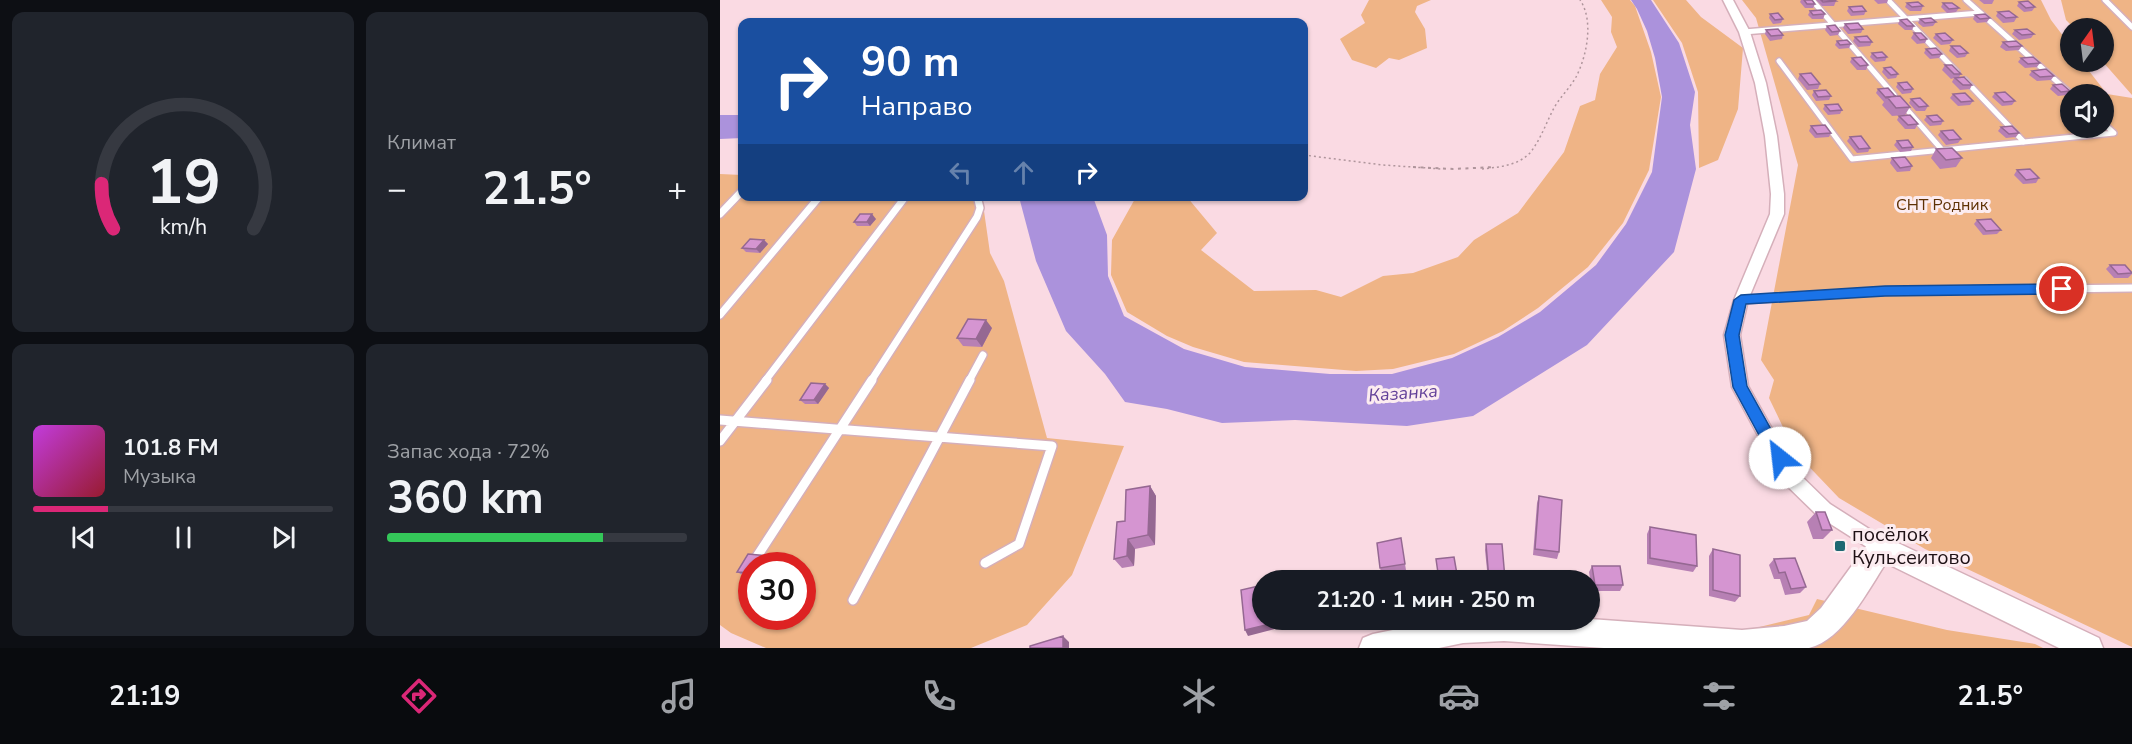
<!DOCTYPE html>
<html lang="ru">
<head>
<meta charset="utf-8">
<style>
  body { margin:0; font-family:"Nunito Sans",sans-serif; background:#20242c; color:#f1f3f6; height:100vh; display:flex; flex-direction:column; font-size:22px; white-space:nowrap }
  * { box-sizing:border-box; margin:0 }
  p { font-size:20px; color:#9ea1a6 }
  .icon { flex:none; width:33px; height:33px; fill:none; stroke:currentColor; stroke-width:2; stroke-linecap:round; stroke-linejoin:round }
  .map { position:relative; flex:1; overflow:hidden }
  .sheet { display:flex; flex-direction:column; gap:12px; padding:12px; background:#0d0f14; width:720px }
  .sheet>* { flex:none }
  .hud { position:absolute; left:18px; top:18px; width:570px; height:183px; border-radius:12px; box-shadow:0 2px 4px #0004; background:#1a4fa0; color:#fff; overflow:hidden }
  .needle { width:39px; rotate:14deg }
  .tools { position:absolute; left:1340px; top:18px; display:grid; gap:12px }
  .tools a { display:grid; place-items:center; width:54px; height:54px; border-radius:50%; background:#171b24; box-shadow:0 2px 4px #0004; font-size:30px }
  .speed { position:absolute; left:18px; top:552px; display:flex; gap:12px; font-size:30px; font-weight:700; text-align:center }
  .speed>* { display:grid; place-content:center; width:78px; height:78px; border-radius:50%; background:#171b24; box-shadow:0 2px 4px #0004; line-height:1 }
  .speed .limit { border:9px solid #d22; background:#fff; color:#111 }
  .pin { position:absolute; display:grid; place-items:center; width:51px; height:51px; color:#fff; margin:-26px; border:3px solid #fff; border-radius:50%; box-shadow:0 2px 6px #0007 }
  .me { position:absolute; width:66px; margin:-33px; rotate:331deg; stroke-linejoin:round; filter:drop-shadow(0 0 4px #0008) }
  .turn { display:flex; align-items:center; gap:21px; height:126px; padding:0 24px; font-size:27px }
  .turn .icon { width:78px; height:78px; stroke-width:2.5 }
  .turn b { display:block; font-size:42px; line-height:51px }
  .lanes { display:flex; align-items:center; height:57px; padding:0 24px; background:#0003; justify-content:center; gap:30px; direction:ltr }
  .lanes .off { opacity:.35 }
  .big { font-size:45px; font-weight:700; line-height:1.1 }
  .sheet .card { flex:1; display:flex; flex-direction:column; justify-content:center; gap:9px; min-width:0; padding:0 21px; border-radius:12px; background:#20242c }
  .sheet .dial { align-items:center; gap:0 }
  .dial svg { height:156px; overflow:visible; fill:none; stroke:#363941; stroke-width:7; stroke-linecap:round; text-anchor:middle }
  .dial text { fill:#f1f3f6; stroke:none }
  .song { display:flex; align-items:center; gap:18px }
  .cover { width:72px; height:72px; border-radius:9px; background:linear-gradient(135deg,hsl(290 70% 55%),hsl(350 70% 35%)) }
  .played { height:6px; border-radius:3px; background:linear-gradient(90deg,#db2777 25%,#363941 25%) }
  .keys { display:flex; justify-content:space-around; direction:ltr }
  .heat { display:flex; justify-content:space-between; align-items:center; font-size:33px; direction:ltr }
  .charge { height:9px; border-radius:4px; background:linear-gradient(90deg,#34c759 72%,#363941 0) }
  .sheet .tiles { flex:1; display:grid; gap:12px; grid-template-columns:repeat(2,1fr) }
  .trip { position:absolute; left:532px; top:570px; width:348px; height:60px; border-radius:30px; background:#171b24; box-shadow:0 2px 4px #0004; font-weight:700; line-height:60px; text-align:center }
  .tab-bar { display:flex; height:96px; justify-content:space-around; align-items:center; background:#090b0e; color:#9ea1a6 }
  .tab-bar .icon { width:42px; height:42px }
  .tab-bar .current { color:#db2777 }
  .tab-bar b { font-size:27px; color:#f1f3f6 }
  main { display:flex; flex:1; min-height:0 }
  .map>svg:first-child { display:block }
</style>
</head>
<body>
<main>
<section class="sheet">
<div class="tiles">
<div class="card dial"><svg viewBox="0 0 100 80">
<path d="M14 69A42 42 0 1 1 86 69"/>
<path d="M14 69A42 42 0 0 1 8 46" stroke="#db2777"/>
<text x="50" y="56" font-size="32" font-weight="700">19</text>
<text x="50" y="72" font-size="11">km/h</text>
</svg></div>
<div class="card"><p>Климат</p>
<div class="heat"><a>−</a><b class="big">21.5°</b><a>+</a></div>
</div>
<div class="card">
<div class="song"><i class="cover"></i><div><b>101.8 FM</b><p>Музыка</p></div></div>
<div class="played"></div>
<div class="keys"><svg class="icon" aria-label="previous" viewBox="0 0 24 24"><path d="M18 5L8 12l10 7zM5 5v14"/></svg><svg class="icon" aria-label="pause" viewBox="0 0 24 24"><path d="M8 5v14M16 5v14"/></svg><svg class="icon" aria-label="next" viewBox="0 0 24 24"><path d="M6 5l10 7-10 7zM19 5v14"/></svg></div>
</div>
<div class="card"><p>Запас хода · 72%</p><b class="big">360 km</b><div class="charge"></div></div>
</div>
</section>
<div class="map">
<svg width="1412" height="648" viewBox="0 0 1412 648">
  <rect width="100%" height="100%" fill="#fadae3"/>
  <!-- green -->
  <path fill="#efb486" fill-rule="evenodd" d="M649,0H711L697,6L695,12L705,29L707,48L679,60L669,58L656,68L632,60L620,39L645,23L641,15Z
    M881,0H910L915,6L931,52L941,97L929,170L903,223L868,267L818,308L783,331L734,354L673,369L636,371L524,362L473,347L447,336L407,312L391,275L392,240L416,197H467L497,233L481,250L534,291L596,290L621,297L663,276L693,273L738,257L754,240L798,213L844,152L860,106L875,100L880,74L897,47L891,32L892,17Z
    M933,0H966L981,17L1023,48L1018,109L998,160L979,168L978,92L962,43Z
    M1022,0H1321L1331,20L1350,45V62H1362L1387,94L1412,98V647L1205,549L1119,498L1075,452L1049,398L1054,380L1041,360L1078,165L1036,18ZM1350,94H1383V128H1350Z
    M1341,0H1412V95L1383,62V28H1354L1346,20Z
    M0,174L22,175V196L262,197L270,253L284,281L327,438L404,446L352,575L307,625L251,648H46L11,633L0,625ZM32,566H82V616H32Z
    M1097,599L1227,630L1315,644L1323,648H953L1089,615Z"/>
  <!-- water -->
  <path fill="#ab92dc" d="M911,0H931L959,43L975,92L970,125L976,169L954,252L867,345L753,416L687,426L575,420L502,423L447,409L405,402L385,374L346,331L316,261L299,197H373L387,235L388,276L404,316L464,349L525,367L610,374H672L732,358L778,337L820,312L876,265L906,224L932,172L942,97L935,58L927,31L917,9Z
    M0,115H22V138L0,139Z"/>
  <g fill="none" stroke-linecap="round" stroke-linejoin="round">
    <!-- lane-far2 casing -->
    <g stroke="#d5afba" stroke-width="8">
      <path id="lane-far2" d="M1092,0L1174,95
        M1168,0L1237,72
        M1246,0L1351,94
        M1385,0L1412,27
        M1024,32L1260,13
        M1059,61L1132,159L1394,133L1383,123
        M1245,80L1304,142
        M1182,104L1223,151"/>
    </g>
    <!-- lane-far1 casing -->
    <g stroke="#d5afba" stroke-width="10">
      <path id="lane-far1" d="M0,214L22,191
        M1021,300L1165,291L1412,288
        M0,315L100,196
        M45,381L186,196
        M151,381L257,217L260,208L257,196
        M249,381L263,355"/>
    </g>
    <!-- lane casing -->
    <g stroke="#d5afba" stroke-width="12">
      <path id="lane" d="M0,420L332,446L299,544L265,563
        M0,441L47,380
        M34,561L152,380
        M133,600L250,380"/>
    </g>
    <!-- street casing -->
    <g stroke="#d5afba" stroke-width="3">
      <path id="street" d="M1003,0H1013L1030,32L1046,83L1057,136L1064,194V214L1028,300L1020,335L1028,386L1075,470L1110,504L1168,541L1170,547L1168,553L1161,556L1098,516L1063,482L1012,387L1004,335L1014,300L1050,214L1051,194L1045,136L1035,83L1019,32Z"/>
    </g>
    <!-- secondary casing -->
    <g stroke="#d5afba" stroke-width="3">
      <path id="secondary" d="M1161,535L1379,638L1383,648H1339L1166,563C1148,590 1123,640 1089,648H884L784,641L743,643L719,648H639L643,638L653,634L722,620L870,619L1022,630L1064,626L1087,621L1101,608L1152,538Z"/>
    </g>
    <!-- path-far1 -->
    <path stroke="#af959c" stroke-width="1.5" stroke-dasharray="2 3" stroke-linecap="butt" d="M584,155L663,165L722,169
      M762,169C779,167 797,166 810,153C821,139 826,123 834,108C840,97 850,88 856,77C867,56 874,20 860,0"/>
    <!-- path -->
    <path stroke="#af959c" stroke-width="2" stroke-dasharray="3 4.5" stroke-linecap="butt" d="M693,167L733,169L775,167"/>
    <!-- lane-far2 -->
    <use href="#lane-far2" stroke="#fff" stroke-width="5"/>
    <!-- lane-far1 -->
    <use href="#lane-far1" stroke="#fff" stroke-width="7"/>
    <!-- lane -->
    <use href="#lane" stroke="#fff" stroke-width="9"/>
    <!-- street -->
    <use href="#street" fill="#fff" fill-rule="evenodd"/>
    <!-- secondary -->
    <use href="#secondary" fill="#fff" fill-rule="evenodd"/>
  </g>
  <!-- wall -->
  <path fill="#b780b4" d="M1081,0H1092L1095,4L1093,8H1085L1080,2Z
    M1096,0H1114L1116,1L1114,6H1102Z
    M1154,0H1168L1167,3L1158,4Z
    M1259,0H1274L1272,4H1264Z
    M1299,2L1315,7L1312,11L1304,12L1297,6Z
    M1187,3L1203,6L1201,11H1190L1185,7Z
    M1223,3L1239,8L1236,12L1227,13L1221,7Z
    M1129,7L1146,11L1144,15L1131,16L1127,11Z
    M1090,11L1105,14L1103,19H1092L1088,15Z
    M1278,12L1297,17L1294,22L1283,23L1276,16Z
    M1050,14L1063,19L1061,23L1053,24L1049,18Z
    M1255,15L1270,18L1267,22L1257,23L1253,19Z
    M1200,19L1216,22L1213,26L1203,27L1198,23Z
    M1180,20L1194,26L1192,30H1185L1178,24Z
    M1125,24L1143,29L1141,33L1128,34L1123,28Z
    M1107,26L1120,31L1118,35L1110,36L1105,30Z
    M1046,30L1063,35L1062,39L1050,41L1045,34Z
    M1295,30L1314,34L1311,38L1299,40L1292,34Z
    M1194,33L1207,39L1205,43L1197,44L1191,38Z
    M1216,34L1233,40L1230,44L1221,45L1213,38Z
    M1135,37L1152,42L1150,46L1138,47L1133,41Z
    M1117,41L1131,44L1129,48L1119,49L1115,45Z
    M1283,42L1302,46L1299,50L1286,51L1280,47Z
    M1231,46L1248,53L1245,57L1237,58L1229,51Z
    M1206,49L1222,54L1219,58L1210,59L1204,53Z
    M1152,53L1167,57L1165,61L1155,62L1150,57Z
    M1132,58L1148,65L1146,70H1137L1130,62Z
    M1301,58L1320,63L1317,67L1305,68L1298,62Z
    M1225,65L1241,74L1239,77L1252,85L1250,89L1240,90L1232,82L1234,78L1231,79L1222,70Z
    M1164,68L1178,74L1176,78L1168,79L1162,72Z
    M1312,71L1334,76L1331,80L1317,81L1309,75Z
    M1080,74L1100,84L1098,89L1087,90L1078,79Z
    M1178,83L1193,89L1191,93L1182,94L1176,87Z
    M1333,85L1350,91L1347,95L1338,96L1330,89Z
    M1158,89L1175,96L1190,107L1185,115L1172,116L1162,105L1164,102L1156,93Z
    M1094,91L1111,96L1109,100L1096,101L1092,95Z
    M1275,93L1295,101L1292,105L1282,106L1272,97Z
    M1233,94L1253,101L1250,105L1238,106L1230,98Z
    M1191,99L1208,106L1205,111H1196L1189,103Z
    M1105,105L1122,110L1120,114L1108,115L1103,109Z
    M1179,116L1198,124L1195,129H1185L1177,120Z
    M1207,116L1223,121L1221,125L1210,126L1204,120Z
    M1091,126L1111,133L1109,137L1095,138L1089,131Z
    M1281,127L1299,133L1296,137L1286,138L1278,131Z
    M1350,127L1365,128L1367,130L1364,134L1355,135L1349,129Z
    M1221,131L1241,139L1238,143L1226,145L1218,135Z
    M1130,137L1150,148L1148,152L1137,153L1127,141Z
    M1177,141L1193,147L1191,151L1180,152L1174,145Z
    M1216,149L1242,158L1236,167L1220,169L1211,158Z
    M1172,158L1192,166L1190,171L1177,172L1170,163Z
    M1297,170L1319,178L1316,183L1303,184L1294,175Z
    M156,219L150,226H137L134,222Z
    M1257,220L1281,230L1277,234L1263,235L1254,224Z
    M44,240L48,244L40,253L26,252L22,248Z
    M1390,265L1412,273V274L1408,278H1394L1386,269Z
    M272,328L262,347L243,346L237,338Z
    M105,384L109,388L98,404H85L80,400Z
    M430,486L436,496L435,545L415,549L414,566L402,568L394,559L405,521Z
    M819,496L839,552L837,559L813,555L817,503Z
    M1096,512L1112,530L1103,539H1093L1087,522Z
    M930,527L977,566L973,572L927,564V534Z
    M657,543L685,564L686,570L661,574Z
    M766,544L785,579V580H768L765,550Z
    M993,549L1020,596L1015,602L989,596V556Z
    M28,554L49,556L60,562L57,566H32V579L28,578L17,572Z
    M1054,559L1086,587L1080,593L1065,595L1060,579H1054L1049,565Z
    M872,566L903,585L900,591H872L869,572Z"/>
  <!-- shaded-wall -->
  <path fill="#956892" d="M152,214L156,219L150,226L147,222Z
    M44,240L48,244L40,253L36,249Z
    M266,320L272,328L262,347L256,339Z
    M105,384L109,388L98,404L94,400Z
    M430,486L436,496L435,545L428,535Z
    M408,539L415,549L414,566L407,556Z
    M49,556L60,562L57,566H43Z
    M563,620H565L566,626L528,636L525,630Z
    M343,636L349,642V648H343Z"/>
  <!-- building -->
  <path fill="#d595d1" stroke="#956892" stroke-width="1.5" d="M1084,0H1092L1095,4H1087Z
    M1101,0H1114L1116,1L1103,2Z
    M1308,1L1315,7L1306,8L1299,2Z
    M1198,2L1203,6L1192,7L1187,3Z
    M1223,3H1232L1239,8L1229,9Z
    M1142,6L1146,11L1133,12L1129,7Z
    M1101,10L1105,14L1093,15L1090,11Z
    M1289,11L1297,17L1286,18L1278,12Z
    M1058,13L1063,19L1055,20L1050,14Z
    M1265,14L1270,18L1260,19L1255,15Z
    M1211,18L1216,22L1205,23L1200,19Z
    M1187,19L1194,26H1187L1180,20Z
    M1138,23L1143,29L1130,30L1125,24Z
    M1115,25L1120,31L1112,32L1107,26Z
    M1058,29L1063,35L1051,36L1046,30Z
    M1307,29L1314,34L1302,35L1295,30Z
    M1194,33H1201L1207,39L1200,40Z
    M1225,33L1233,40L1223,41L1216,34Z
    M1147,36L1152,42H1140L1135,37Z
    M1127,40L1131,44L1120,45L1117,41Z
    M1296,41L1302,46L1289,47L1283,42Z
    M1231,46H1240L1248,53L1239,54Z
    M1216,48L1222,54L1212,55L1206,49Z
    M1162,52L1167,57L1157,58L1152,53Z
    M1141,57L1148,65L1140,66L1132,58Z
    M1313,57L1320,63L1308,64L1301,58Z
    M1225,65H1232L1241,74H1234Z
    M1171,67L1178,74L1171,75L1164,68Z
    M1326,69L1334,76L1320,77L1312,71Z
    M1091,73L1100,84L1089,85L1080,74Z
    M1244,77L1252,85H1243L1235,78Z
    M1187,82L1193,89L1184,90L1178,83Z
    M1342,84L1350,91L1341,92L1333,85Z
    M1168,88L1175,96L1166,98L1158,89Z
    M1106,90L1111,96L1098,97L1094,91Z
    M1285,92L1295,101L1284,102L1275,93Z
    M1245,93L1253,101L1241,102L1233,94Z
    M1180,96L1190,107L1176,108L1167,97Z
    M1200,98L1208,106L1199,107L1191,99Z
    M1118,104L1122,110L1110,111L1105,105Z
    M1190,115L1198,124L1188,125L1179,116Z
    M1217,115L1223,121L1213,122L1207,116Z
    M1105,125L1111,133L1097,134L1091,126Z
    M1292,126L1299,133L1289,134L1281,127Z
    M1355,128H1365L1367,130H1358Z
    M1233,130L1241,139L1229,140L1221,131Z
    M1141,136L1150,148L1139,149L1130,137Z
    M1188,140L1193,147L1182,148L1177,141Z
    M1232,148L1242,158L1226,160L1216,149Z
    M1185,157L1192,166L1180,168L1172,158Z
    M1310,169L1319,178L1306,180L1297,170Z
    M140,214H152L147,222H134Z
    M1271,219L1281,230L1266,231L1257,220Z
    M30,239L44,240L36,249L22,248Z
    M1390,265H1405L1412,273L1398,274Z
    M248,319L266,320L256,339L237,338Z
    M91,383L105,384L94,400H80Z
    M430,486L428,535L408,539L407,556L394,559L397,522L405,521L406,490Z
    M819,496L842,500L839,552L815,549Z
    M1096,512H1105L1112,530H1102Z
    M930,527L976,535L977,566L930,558Z
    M681,538L685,564L660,568L657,543Z
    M766,544H782L785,579L769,580Z
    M993,549L1020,555V596L993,590Z
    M28,554L49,556L43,566H32V573L17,572Z
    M734,557L738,580H719L716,559Z
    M1075,558L1086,587L1071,589L1065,572L1059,573L1054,559Z
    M872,566H900L903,585H875Z
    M603,578L604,580H592Z
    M543,585V620H563V621L525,630L521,590Z
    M343,636V648H310V646Z"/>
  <!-- route -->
  <path fill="#1a73e8" stroke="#114b97" stroke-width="1.5" d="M1342,284L1349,289L1342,294L1165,296L1026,304L1019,335L1027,386L1067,458L1065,463L1060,465L1054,463L1013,387L1005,335L1014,300L1021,295L1165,286Z"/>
  <!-- markers -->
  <rect fill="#1d6772" stroke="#fcecf0" stroke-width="2" x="1114" y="540" width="12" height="12" rx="3"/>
  <g text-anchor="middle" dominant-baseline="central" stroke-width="6" stroke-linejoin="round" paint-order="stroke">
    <!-- park labels -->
    <g font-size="16" fill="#5e3104" stroke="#fcecf0">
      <text x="1222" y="205">СНТ Родник</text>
    </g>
    <!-- water labels -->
    <g font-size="18" font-style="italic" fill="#634099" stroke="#fcecf0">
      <text transform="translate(683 393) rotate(-4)">Казанка</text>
    </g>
    <!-- near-poi labels -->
    <g font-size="20" fill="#1e1115" stroke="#fcecf0" text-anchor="start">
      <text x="1132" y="534">посёлок<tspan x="1132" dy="23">Кульсеитово</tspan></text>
    </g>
  </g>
</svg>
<div class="tools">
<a><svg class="needle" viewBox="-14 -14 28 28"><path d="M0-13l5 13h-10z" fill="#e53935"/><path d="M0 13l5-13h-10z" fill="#9ea1a6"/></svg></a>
<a><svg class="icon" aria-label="sound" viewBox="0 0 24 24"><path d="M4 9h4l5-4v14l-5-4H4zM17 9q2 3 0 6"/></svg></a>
</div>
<div class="speed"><div class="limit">30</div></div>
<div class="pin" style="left:1342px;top:289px;background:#d93025"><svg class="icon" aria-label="arrive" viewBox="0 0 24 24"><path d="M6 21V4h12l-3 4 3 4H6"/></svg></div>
<svg class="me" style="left:1060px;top:458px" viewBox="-20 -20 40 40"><circle r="19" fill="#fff"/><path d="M0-13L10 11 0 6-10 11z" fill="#1a73e8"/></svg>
<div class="trip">21:20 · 1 мин · 250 m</div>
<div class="hud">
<div class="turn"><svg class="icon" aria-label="right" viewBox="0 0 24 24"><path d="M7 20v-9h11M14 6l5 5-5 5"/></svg><div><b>90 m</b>Направо</div></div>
<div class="lanes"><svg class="icon off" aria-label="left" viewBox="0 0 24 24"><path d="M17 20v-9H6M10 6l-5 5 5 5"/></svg><svg class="icon off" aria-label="ahead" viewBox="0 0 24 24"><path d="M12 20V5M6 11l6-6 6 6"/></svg><svg class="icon" aria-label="right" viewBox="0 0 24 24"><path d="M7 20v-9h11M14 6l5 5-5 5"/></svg></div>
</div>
</div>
</main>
<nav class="tab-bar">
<b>21:19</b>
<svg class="icon current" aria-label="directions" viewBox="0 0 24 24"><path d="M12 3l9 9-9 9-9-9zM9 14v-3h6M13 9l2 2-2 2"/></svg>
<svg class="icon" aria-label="music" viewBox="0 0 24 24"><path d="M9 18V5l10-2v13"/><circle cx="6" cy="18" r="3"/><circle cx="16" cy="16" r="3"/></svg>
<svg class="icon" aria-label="phone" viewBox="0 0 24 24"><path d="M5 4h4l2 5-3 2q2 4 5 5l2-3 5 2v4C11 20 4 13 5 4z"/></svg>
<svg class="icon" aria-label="climate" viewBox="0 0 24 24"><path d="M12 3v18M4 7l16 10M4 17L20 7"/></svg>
<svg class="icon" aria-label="car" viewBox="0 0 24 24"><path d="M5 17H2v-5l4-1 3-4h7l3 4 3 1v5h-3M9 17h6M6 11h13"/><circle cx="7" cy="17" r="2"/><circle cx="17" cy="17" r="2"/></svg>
<svg class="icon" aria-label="filters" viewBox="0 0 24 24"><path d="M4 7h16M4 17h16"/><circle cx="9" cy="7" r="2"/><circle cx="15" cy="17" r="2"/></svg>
<b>21.5°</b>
</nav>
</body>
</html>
